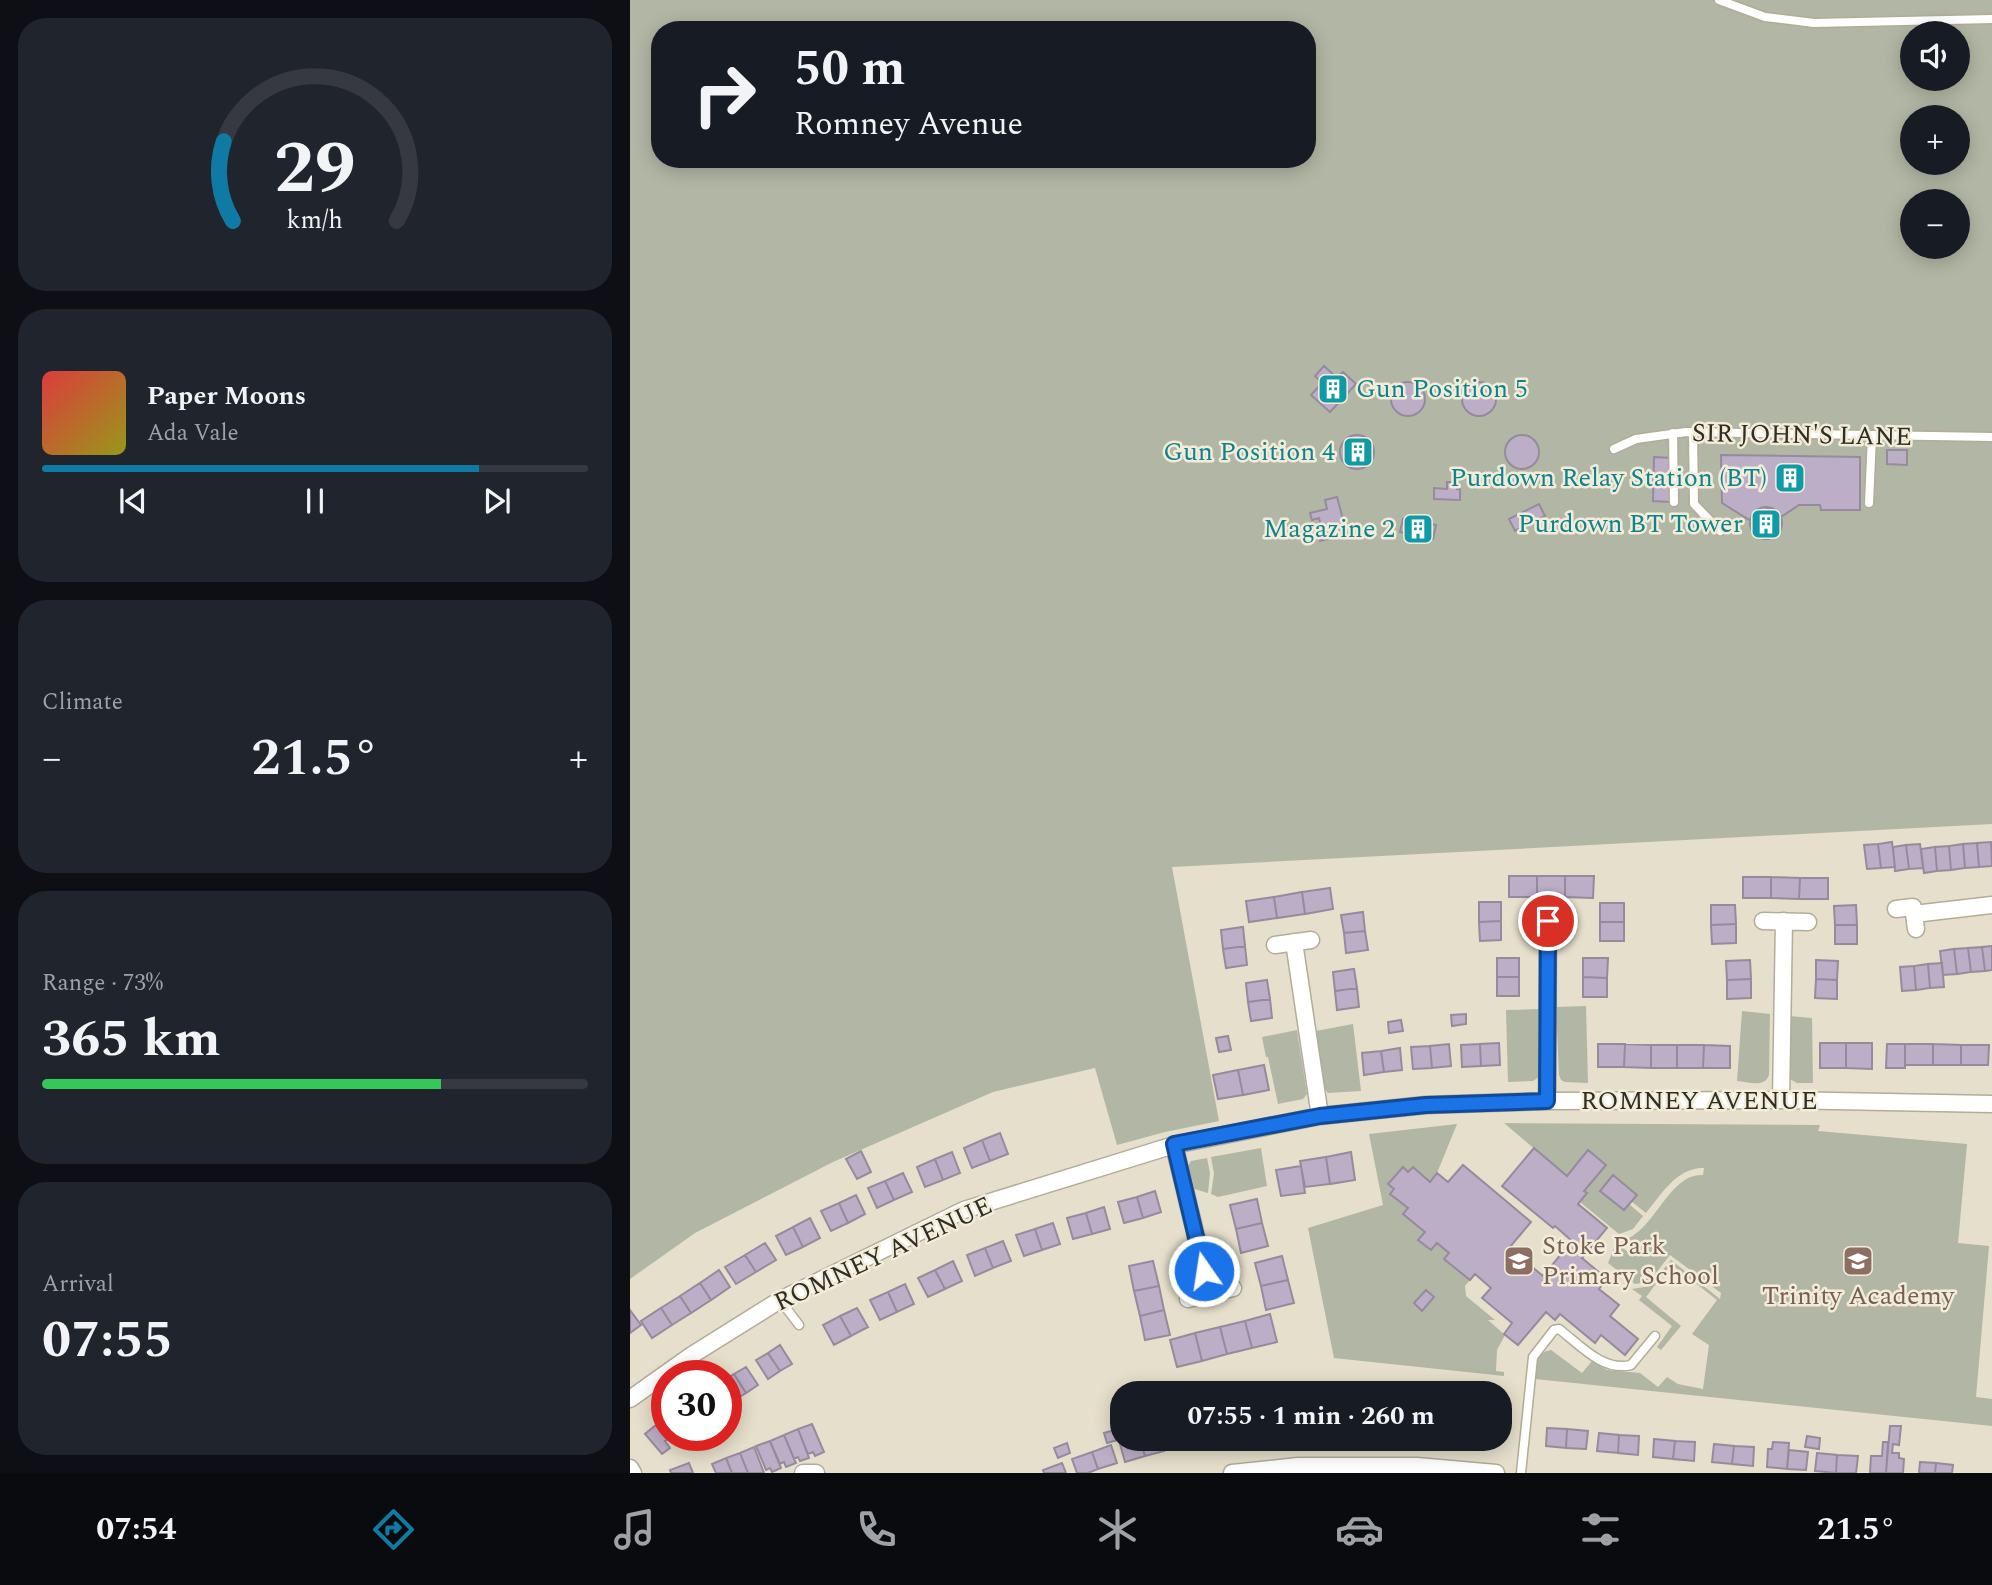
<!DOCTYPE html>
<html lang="en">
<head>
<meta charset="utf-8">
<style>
  body { margin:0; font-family:Spectral,serif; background:#20242c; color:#f1f3f6; height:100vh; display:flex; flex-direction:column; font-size:26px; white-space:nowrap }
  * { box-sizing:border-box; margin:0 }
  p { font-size:23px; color:#9ea1a6 }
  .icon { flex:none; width:38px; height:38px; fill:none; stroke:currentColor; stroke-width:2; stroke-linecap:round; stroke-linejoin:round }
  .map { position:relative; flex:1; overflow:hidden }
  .side { display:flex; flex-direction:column; gap:18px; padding:18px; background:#0d0f14; width:630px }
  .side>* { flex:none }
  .hud { position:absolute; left:21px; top:21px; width:665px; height:147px; border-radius:28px; box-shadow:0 4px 18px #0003; background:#171b24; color:#f1f3f6; overflow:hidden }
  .controls { position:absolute; left:1270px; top:21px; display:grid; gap:14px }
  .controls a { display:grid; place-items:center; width:70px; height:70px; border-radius:50%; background:#171b24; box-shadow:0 4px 18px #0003; font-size:35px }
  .speed { position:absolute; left:21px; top:1360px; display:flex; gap:14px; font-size:35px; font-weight:700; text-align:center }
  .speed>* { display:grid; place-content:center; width:91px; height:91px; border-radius:50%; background:#171b24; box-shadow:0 4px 18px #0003; line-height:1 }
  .speed .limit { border:10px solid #d22; background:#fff; color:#111 }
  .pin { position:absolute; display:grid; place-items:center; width:60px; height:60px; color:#fff; margin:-30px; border:4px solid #fff; border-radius:50%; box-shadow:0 2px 7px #0007 }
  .me { position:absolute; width:77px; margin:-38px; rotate:347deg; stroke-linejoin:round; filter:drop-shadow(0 0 5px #0008) }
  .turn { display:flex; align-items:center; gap:24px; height:147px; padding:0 28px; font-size:32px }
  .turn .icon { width:91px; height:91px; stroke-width:2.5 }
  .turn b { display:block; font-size:49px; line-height:60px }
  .big { font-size:52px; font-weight:700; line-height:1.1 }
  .side .card { flex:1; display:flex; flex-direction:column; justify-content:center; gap:10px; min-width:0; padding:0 24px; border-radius:28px; background:#20242c }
  .side .dial { align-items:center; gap:0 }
  .dial svg { height:182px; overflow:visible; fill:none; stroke:#363941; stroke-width:7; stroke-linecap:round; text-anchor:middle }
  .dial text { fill:#f1f3f6; stroke:none }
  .song { display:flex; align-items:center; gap:21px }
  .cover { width:84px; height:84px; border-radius:10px; background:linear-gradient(135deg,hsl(0 70% 55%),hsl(60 70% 35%)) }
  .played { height:7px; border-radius:4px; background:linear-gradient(90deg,#0f7aa4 80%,#363941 80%) }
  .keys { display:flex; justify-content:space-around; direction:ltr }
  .heat { display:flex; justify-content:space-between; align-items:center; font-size:38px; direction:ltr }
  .charge { height:10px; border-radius:5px; background:linear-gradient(90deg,#34c759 73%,#363941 0) }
  .trip { position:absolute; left:480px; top:1381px; width:402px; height:70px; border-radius:28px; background:#171b24; box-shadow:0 4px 18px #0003; font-weight:700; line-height:70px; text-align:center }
  .tab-bar { display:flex; height:112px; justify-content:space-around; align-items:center; background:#090b0e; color:#9ea1a6 }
  .tab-bar .icon { width:49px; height:49px }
  .tab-bar .on { color:#0f7aa4 }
  .tab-bar b { font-size:32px; color:#f1f3f6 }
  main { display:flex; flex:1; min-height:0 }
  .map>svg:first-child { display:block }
</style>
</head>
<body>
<main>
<section class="side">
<div class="card dial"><svg viewBox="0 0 100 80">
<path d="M14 69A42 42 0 1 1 86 69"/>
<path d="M14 69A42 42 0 0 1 10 34" stroke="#0f7aa4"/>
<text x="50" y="56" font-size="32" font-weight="700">29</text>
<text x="50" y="72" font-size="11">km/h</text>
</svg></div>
<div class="card">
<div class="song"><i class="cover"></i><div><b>Paper Moons</b><p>Ada Vale</p></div></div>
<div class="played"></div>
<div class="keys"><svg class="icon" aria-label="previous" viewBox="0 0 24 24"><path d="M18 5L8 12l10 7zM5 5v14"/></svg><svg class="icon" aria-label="pause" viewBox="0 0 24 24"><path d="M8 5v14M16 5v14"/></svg><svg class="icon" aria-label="next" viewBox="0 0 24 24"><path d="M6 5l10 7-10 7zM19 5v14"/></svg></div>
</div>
<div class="card"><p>Climate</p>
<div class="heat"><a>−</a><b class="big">21.5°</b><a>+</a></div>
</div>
<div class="card"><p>Range · 73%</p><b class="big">365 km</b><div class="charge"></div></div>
<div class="card"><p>Arrival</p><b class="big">07:55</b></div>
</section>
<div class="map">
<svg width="1362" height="1473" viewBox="0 0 1362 1473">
  <rect width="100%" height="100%" fill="#e5dfcb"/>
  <!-- green -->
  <path fill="#b2b6a4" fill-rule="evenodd" d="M0,0H1362V824L542,867L589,1121L535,1132L487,1145L465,1068L363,1092L203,1162L65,1233L0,1279ZM30,30H677V159H30ZM1283,33H1328V79H1283ZM1283,117H1328V163H1283ZM1283,201H1328V247H1283Z
    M956,1006L958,1083L935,1082L931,1080L929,1075L926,1007Z
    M910,1009L909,1077L903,1081L878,1082L876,1010Z
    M1112,1011L1140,1014L1139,1075C1135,1088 1118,1082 1107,1081Z
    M1159,1016L1182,1018L1183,1083H1167L1158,1078Z
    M723,1024L731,1091L698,1093L693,1087L686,1031Z
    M667,1030L677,1094L673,1099L648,1104L638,1057H636L632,1037Z
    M874,1123L1190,1125L1188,1131L1337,1144L1328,1243L1359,1246L1346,1397L1362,1399V1426L905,1379C906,1366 905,1353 921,1350L952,1373L962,1361L977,1370L1010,1373L1028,1387L1037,1377L1048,1384L1073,1389L1079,1345L1062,1334L1087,1300L1041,1264L1016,1297L1051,1326L1031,1350L1027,1347L1042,1326L1009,1300L1012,1296L1002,1289L1020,1286L1041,1260L1090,1299L1091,1293L1040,1255L1019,1282L1005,1284L978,1263L986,1243L998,1252L1000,1248L991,1241C1025,1233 1038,1173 1073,1175L1074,1168C1047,1167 1031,1195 1016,1213L1001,1201L983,1175L970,1191L993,1210L999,1204L1013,1216L1003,1229L989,1234L950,1202L957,1193L954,1191Z
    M827,1124L807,1173L800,1182L783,1168L778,1172L773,1167L759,1184L764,1189L761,1194L778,1208L773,1214L795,1232L789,1240L801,1250L807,1243L819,1253L814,1259L840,1280L835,1286L836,1296L865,1320H858L875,1335L867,1350L866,1371L874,1372V1376L704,1358L678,1228L753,1205L739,1134Z
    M631,1148L637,1186L588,1197L581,1194L584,1174L581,1157Z
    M577,1158L580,1173L578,1193L561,1188L557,1168L561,1161Z"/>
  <!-- building -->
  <path fill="#bdaec8" stroke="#958b9c" stroke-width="2" d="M694,366L707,378L713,372L726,384L700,412L681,395L692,383L685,376Z
    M832 399a17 17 0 1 1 34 0a17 17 0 1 1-34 0Z
    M761 399a17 17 0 1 1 34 0a17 17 0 1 1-34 0Z
    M710 452a17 17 0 1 1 34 0a17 17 0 1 1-34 0Z
    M875 452a17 17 0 1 1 34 0a17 17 0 1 1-34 0Z
    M1257,450H1277V465L1257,464Z
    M1091,455L1230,457V510H1191L1190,505H1169L1151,517L1143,509L1133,507L1125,512L1121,521L1092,503Z
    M1024,457L1041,458L1040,502L1023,501Z
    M817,482H827V489H830V500L804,499V488L817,489Z
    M707,497L717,534L690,541L689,535L693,534L689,518L682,520L680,513L697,509L695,500Z
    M909,504L915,516L885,531L879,519Z
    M1120 523a16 16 0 1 1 32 0a16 16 0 1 1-32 0Z
    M773,519L806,525L803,539L770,532Z
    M1262,842L1265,867L1251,868L1248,844Z
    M1361,842L1362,866L1349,867L1347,843Z
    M1347,843L1349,867L1335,868L1333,844Z
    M1248,844L1251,868L1237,869L1234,845Z
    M1290,844L1293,868L1279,869L1276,845Z
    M1333,844L1335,868L1321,870L1319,846Z
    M1276,845L1279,869L1265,871L1263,847Z
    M1319,846L1321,870L1307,871L1305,847Z
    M1305,847L1307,871L1294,873L1291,849Z
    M879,876H907V897H879Z
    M907,876H935V897H907Z
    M935,876H964L963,898L935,897Z
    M1113,877H1141V898H1113Z
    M1141,877L1170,878L1169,899L1141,898Z
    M1170,878H1198V899H1169Z
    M700,888L703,909L675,914L672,892Z
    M672,892L675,914L647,918L644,897Z
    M644,897L647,918L619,922L616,901Z
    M849,902H871V921L849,922Z
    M970,903H994V922H970Z
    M1081,905H1105L1106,924L1081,925Z
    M1226,905L1227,925H1205L1204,906Z
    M733,912L735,931L714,933L711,915Z
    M871,921V940L850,941L849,922Z
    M970,922H994V941H970Z
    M1106,924V943L1082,944L1081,925Z
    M1205,925H1227V944H1205Z
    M613,927L615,946L593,949L591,930Z
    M735,931L738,950L716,953L714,933Z
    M615,946L617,965L596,968L593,949Z
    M1362,946V970L1355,971L1352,947Z
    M1352,947L1355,971L1341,972L1338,948Z
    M1338,948L1341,972L1327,974L1324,949Z
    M1324,949L1327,974L1313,975L1310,951Z
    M867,958H889V977H867Z
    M953,958H978L977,978L953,977Z
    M1120,960L1121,979L1097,980L1096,961Z
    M1186,960L1208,961L1207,980L1186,979Z
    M1312,963L1314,987L1300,988L1298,964Z
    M1298,964L1300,988L1286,990L1284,966Z
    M1284,966L1286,990L1272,991L1270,967Z
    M724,969L727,988L705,991L703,972Z
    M867,977H889V996H867Z
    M953,977L977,978V997H953Z
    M1121,979V998L1097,999V980Z
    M1186,979L1207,980V999L1185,998Z
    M637,980L640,999L618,1002L616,983Z
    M727,988L729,1007L707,1010L705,991Z
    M640,999L642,1018L621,1021L618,1002Z
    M836,1014V1024L822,1026L821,1015Z
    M771,1020L773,1031L759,1033L758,1022Z
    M598,1036L601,1050L589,1052L586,1038Z
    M869,1043L870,1065L851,1066L850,1044Z
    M1190,1043H1216V1068H1190Z
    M1216,1043H1242V1069L1216,1068Z
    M819,1044L821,1066L802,1068L800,1046Z
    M850,1044L851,1066L832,1067L831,1045Z
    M968,1044H995L994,1067H968Z
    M995,1044L1021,1045V1068L994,1067Z
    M1257,1044H1275V1068H1256Z
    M1275,1044H1303V1065H1275Z
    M1303,1044L1331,1045V1065H1303Z
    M1021,1045H1047V1068H1021Z
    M1047,1045H1074L1073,1068H1047Z
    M1074,1045L1100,1046V1068H1073Z
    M1331,1045H1359L1358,1065H1331Z
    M800,1046L802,1068L783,1069L781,1047Z
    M770,1048L772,1070L754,1072L751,1051Z
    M751,1051L754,1072L734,1075L732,1053Z
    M634,1065L639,1090L613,1095L608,1070Z
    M608,1070L613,1095L588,1099L583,1075Z
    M370,1133L378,1154L360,1161L352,1140Z
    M352,1140L360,1161L342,1168L334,1148Z
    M904,1148L937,1176L958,1150L976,1165L954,1191L957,1193L948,1204L977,1228L952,1258L977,1279L969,1289L989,1305L980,1316L1008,1339L995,1355L971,1335L965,1343L930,1314L925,1320L916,1312L888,1345L874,1334L882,1323L852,1298L861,1288L845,1274L840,1280L814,1259L819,1253L807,1243L801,1250L788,1240L795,1232L773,1214L778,1208L760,1194L764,1189L758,1184L773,1167L778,1172L783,1167L800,1182L807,1173L818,1182L833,1165L901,1222L879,1248L913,1276L942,1241L925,1226L923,1228L872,1186Z
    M231,1151L241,1172L227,1179L216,1159Z
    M322,1152L330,1173L313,1180L305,1159Z
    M721,1152L725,1180L700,1184L696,1157Z
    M696,1157L700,1184L675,1187L670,1161Z
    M305,1159L313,1180L295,1187L287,1167Z
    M671,1166L675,1193L651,1196L646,1170Z
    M273,1173L282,1192L264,1200L255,1181Z
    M983,1175L1007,1195L994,1210L970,1191Z
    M255,1181L264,1200L247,1208L238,1188Z
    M525,1191L531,1212L513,1218L507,1197Z
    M226,1195L235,1214L218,1223L209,1203Z
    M507,1197L513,1218L494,1223L488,1202Z
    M627,1199L632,1223L606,1229L600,1205Z
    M209,1203L218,1223L201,1231L191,1211Z
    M474,1207L480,1229L462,1234L456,1213Z
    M456,1213L462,1234L443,1239L437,1218Z
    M180,1218L190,1238L173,1247L163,1227Z
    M423,1223L430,1244L412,1250L405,1229Z
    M632,1223L638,1246L611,1253L606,1229Z
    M163,1227L173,1247L156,1255L146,1236Z
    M405,1229L412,1250L394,1256L386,1235Z
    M373,1241L381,1261L363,1268L355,1248Z
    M135,1243L146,1260L126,1272L115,1255Z
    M355,1248L363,1268L345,1276L337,1255Z
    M115,1255L126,1272L106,1284L95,1267Z
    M652,1256L658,1280L631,1286L625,1263Z
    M323,1261L332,1281L315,1289L305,1270Z
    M523,1261L529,1286L504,1291L499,1266Z
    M89,1270L100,1287L81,1300L70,1283Z
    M305,1270L315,1289L298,1297L288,1278Z
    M658,1280L664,1303L636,1310L631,1286Z
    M70,1283L81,1300L61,1313L50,1296Z
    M275,1284L284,1304L267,1312L258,1292Z
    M529,1286L534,1310L510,1316L504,1291Z
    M796,1290L804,1297L792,1311L784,1303Z
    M258,1292L267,1312L250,1320L240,1300Z
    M50,1296L61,1313L42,1325L31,1308Z
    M31,1308L42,1325L22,1338L11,1321Z
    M227,1308L238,1327L221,1336L210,1316Z
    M0,1310L11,1325L0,1333Z
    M534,1310L540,1335L515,1340L510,1316Z
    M640,1314L647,1342L622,1348L615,1321Z
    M210,1316L221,1336L204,1345L193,1325Z
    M615,1321L622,1348L597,1354L590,1327Z
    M590,1327L597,1354L572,1361L565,1333Z
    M565,1333L572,1361L547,1367L540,1340Z
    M150,1345L162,1364L150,1371L138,1353Z
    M138,1353L150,1371L138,1379L126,1360Z
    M116,1367L128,1385L116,1393L104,1374Z
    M104,1374L116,1393L105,1400L96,1387V1379Z
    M37,1417V1435H43L38,1439L26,1425Z
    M182,1424L194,1452L185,1456L183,1452L178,1454L168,1429Z
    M26,1425L38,1439L35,1441L40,1448L32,1454L15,1434Z
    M1260,1426H1271L1269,1445L1263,1444L1262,1453H1269V1458L1274,1459L1273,1473H1256Z
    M917,1428L937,1429L936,1448L916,1446Z
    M168,1429L179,1458L170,1461L168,1457L164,1459L154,1435Z
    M488,1429L491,1439L477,1443L474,1433Z
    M937,1429L958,1431L956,1449L936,1448Z
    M969,1433L989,1435L988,1453L967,1451Z
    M154,1435L166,1463L156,1467L154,1462L150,1464L140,1441Z
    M989,1435L1009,1436L1008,1455L988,1453Z
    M1177,1436L1190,1438L1189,1449L1175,1447Z
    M531,1438L534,1451L515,1456L510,1439Z
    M548,1438H568L569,1444L549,1447Z
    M510,1439L515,1456L495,1462L490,1444Z
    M1024,1439L1045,1441L1043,1459L1023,1457Z
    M140,1441L151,1468L142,1472L140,1468L136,1470L126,1446Z
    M1045,1441L1065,1442L1064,1461L1043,1459Z
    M1143,1442L1159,1443L1157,1469L1137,1467L1138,1449H1142Z
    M1253,1442H1258L1256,1473H1240L1241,1456H1252Z
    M437,1443L440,1453L428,1458L424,1448Z
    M1084,1444L1104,1446L1102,1464L1082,1462Z
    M481,1445L487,1463L468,1469L462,1452Z
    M1104,1446L1124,1447L1123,1466L1102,1464Z
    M124,1447L134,1473H118L110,1453Z
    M1159,1450L1178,1452L1176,1470L1157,1469Z
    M462,1452L468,1469L458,1473H447L442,1459Z
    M110,1453L118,1473H102L96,1458Z
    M1187,1453L1207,1455L1206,1473L1185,1471Z
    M1207,1455L1228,1456L1226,1473H1206Z
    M96,1458L102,1473H86L82,1464Z
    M1290,1462L1306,1463L1305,1473H1289Z
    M59,1463L63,1473H41L40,1470Z
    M432,1463L436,1473H414L413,1470Z
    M1306,1463L1323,1465L1322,1473H1305Z"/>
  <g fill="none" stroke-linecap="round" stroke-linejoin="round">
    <!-- service casing -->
    <g stroke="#b2ac99" stroke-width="11">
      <path id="service" d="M1089,0L1135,17L1184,23L1362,19
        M1063,432L1064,504L1090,531
        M1043,433L1044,502
        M984,449L1006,439L1056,432L1362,437
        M1239,503L1242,436
        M150,1300L169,1325
        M891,1473L903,1357L924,1330L929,1329C950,1345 973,1372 1001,1365L1025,1336"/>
    </g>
    <!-- minor casing -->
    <g stroke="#b2ac99" stroke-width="19">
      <path id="minor" d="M1266,909L1283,907L1286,929
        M1284,914L1362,905
        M900,921H939
        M1133,921L1178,922
        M664,942L690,1116
        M645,945L681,940
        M1151,1100L1154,921
        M917,1101L918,921
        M544,1145L580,1294
        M558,1299L603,1288
        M0,1399L62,1355L150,1300L334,1210L544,1145L690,1116L796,1105L917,1101L1151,1100L1362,1104
        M0,1468L3,1473
        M173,1473H186
        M602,1473L668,1466H787L866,1473"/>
    </g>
    <!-- service -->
    <use href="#service" stroke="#fff" stroke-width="8"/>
    <!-- minor -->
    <use href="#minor" stroke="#fff" stroke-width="16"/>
  </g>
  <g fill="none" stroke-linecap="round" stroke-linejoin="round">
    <!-- route casing -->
    <g stroke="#114b97" stroke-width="18">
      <path id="route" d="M574,1271L544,1144L690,1116L796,1105L917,1101L918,921"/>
    </g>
    <!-- route -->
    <use href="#route" stroke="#1a73e8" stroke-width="12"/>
  </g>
  <!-- icons -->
  <defs>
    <g id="building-square" transform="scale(1.575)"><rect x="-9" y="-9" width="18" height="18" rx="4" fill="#0f9aa8" stroke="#f2ecd8"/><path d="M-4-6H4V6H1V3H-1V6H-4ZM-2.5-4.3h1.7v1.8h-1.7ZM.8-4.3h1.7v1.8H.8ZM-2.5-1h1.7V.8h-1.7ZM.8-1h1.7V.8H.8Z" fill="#fff"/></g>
    <g id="school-square" transform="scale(1.575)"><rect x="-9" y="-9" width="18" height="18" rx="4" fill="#8d6e63" stroke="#f2ecd8"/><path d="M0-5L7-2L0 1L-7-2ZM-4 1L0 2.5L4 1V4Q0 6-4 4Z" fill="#fff"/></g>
  </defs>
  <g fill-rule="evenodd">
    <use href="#building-square" x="703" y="389"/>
    <use href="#building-square" x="728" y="452"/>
    <use href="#building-square" x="1160" y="478"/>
    <use href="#building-square" x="1136" y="524"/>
    <use href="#building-square" x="788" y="529"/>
    <use href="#school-square" x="889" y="1261"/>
    <use href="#school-square" x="1228" y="1261"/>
  </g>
  <g text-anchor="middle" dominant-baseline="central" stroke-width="5" stroke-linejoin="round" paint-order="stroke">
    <!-- culture labels -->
    <g font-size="26" fill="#0d838f" stroke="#f2ecd8" text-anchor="end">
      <text x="726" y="389" text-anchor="start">Gun Position 5</text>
      <text x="705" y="452">Gun Position 4</text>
      <text x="1137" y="478">Purdown Relay Station (BT)</text>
      <text x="1113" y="524">Purdown BT Tower</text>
      <text x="765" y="529">Magazine 2</text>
    </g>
    <!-- street labels -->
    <g font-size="26" fill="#2f2d25" stroke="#f2ecd8">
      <text transform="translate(1172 435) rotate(1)">SIR JOHN'S LANE</text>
      <text x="1069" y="1101">ROMNEY AVENUE</text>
      <text transform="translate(253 1254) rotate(-25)">ROMNEY AVENUE</text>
    </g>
    <!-- education labels -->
    <g font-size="26" fill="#785e54" stroke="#f2ecd8" text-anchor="start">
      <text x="912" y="1246">Stoke Park<tspan x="912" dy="30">Primary School</tspan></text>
      <text x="1228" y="1296" text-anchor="middle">Trinity Academy</text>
    </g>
  </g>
</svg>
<div class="controls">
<a><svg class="icon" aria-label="sound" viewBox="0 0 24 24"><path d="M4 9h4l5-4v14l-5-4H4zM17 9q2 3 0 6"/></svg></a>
<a>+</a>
<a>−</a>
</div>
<div class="speed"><div class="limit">30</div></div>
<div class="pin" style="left:918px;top:921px;background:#d93025"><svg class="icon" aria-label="arrive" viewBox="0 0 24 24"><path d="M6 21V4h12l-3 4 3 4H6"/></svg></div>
<svg class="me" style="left:574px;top:1271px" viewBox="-20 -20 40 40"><circle r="17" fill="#1a73e8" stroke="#fff" stroke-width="3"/><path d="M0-11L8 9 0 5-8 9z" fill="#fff"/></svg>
<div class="trip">07:55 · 1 min · 260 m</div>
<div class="hud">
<div class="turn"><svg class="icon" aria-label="right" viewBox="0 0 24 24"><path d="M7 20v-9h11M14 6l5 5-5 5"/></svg><div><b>50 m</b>Romney Avenue</div></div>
</div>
</div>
</main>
<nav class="tab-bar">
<b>07:54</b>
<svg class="icon on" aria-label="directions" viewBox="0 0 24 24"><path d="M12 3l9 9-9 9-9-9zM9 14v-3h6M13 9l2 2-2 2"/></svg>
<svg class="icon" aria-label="music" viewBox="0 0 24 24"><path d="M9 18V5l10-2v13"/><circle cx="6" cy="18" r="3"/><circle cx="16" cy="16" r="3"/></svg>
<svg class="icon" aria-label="phone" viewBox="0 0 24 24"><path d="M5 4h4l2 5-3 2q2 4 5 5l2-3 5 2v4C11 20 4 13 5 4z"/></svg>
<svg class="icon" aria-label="climate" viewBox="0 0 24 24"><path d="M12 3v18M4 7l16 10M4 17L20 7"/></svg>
<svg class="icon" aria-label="car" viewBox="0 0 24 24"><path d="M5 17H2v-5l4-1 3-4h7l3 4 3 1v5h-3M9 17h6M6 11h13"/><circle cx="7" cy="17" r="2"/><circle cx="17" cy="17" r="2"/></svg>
<svg class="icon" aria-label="filters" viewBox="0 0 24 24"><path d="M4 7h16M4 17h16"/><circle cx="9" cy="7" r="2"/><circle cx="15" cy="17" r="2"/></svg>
<b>21.5°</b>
</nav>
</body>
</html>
